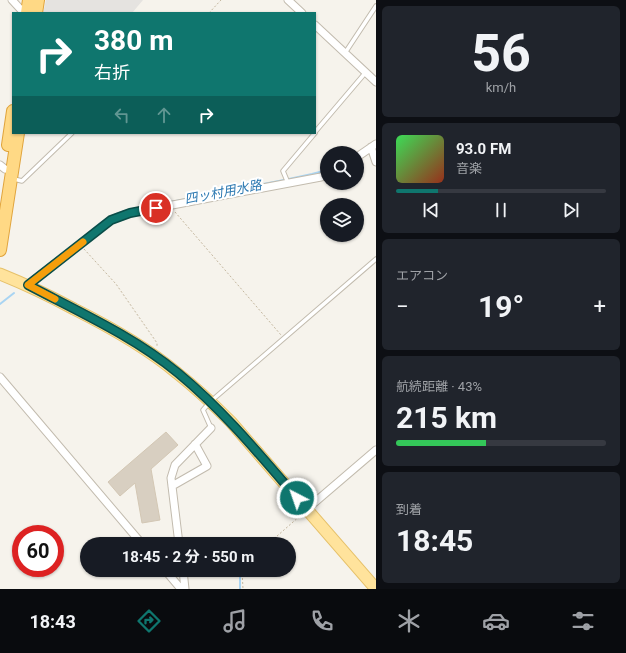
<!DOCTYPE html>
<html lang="ja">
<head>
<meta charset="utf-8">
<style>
  body { margin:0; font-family:Roboto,"Noto Sans JP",sans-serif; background:#20242c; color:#f1f3f6; height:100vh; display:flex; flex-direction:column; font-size:15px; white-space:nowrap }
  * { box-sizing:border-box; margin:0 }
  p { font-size:13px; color:#9ea1a6 }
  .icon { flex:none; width:22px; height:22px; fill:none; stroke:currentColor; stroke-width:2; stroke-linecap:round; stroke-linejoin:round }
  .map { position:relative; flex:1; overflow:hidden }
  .drawer { display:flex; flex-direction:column; gap:6px; padding:6px; background:#0d0f14; width:250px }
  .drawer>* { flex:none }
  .guide { position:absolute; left:12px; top:12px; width:304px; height:122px; border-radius:0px; box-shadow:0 1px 3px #0004; background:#0f766e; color:#fff; overflow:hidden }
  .fabs { position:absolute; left:320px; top:146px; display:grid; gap:8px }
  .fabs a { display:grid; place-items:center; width:44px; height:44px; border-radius:50%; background:#171b24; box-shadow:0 1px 3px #0004; font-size:20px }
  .speed { position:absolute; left:12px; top:525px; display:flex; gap:8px; font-size:20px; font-weight:700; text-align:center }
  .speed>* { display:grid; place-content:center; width:52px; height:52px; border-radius:50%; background:#171b24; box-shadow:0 1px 3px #0004; line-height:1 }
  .speed .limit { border:6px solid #d22; background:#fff; color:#111 }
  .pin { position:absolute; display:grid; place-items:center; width:34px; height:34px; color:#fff; margin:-17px; border:2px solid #fff; border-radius:50%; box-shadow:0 1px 4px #0007 }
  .me { position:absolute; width:44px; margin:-22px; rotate:319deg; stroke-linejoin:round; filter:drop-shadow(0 0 3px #0008) }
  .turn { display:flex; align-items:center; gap:14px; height:84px; padding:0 16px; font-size:18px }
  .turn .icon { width:52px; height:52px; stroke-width:2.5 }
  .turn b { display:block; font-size:28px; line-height:34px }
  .lanes { display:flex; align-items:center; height:38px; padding:0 16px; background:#0003; justify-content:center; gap:20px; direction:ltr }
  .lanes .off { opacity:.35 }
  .big { font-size:30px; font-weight:700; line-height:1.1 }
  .drawer .card { flex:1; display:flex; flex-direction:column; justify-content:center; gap:6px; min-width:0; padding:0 14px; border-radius:6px; background:#20242c }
  .drawer .dial { align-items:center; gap:0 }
  .dial b { font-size:52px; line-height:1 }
  .song { display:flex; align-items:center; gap:12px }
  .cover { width:48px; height:48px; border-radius:6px; background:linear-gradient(135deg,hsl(130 70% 55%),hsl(10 70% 35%)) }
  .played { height:4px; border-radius:2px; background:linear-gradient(90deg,#0f766e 20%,#363941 20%) }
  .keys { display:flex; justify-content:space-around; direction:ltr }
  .heat { display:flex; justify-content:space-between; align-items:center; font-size:22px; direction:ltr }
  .charge { height:6px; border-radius:3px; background:linear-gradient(90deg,#34c759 43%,#363941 0) }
  .trip { position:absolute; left:80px; top:537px; width:216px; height:40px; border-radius:20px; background:#171b24; box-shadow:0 1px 3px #0004; font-weight:700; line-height:40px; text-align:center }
  .dock { display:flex; height:64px; justify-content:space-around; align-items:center; background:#090b0e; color:#9ea1a6 }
  .dock .icon { width:28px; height:28px }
  .dock .on { color:#0f766e }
  .dock b { font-size:18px; color:#f1f3f6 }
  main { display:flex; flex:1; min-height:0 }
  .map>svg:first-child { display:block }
</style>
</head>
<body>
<main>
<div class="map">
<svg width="376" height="589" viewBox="0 0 376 589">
  <rect width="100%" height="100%" fill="#f6f3ec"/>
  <!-- parking -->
  <path fill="#e5e3e0" d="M46,0H143L132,13H43Z"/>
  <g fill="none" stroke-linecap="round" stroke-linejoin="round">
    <!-- stream -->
    <path stroke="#a9d4f2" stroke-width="2" d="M289,179L312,174L327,170
      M150,206L284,180
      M85,236C99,224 111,213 130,210
      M0,304L14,293
      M240,570V589"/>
  </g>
  <!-- building -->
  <path fill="#d8cfc1" stroke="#d3c7b4" d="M166,432L178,445L151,469L160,520L142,523L135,483L120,496L108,482Z"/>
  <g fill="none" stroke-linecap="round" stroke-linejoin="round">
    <!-- service casing -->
    <g stroke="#c2bbae" stroke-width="5.5">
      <path id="service" d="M345,53L376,6
        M315,132L366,72
        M14,179L22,181L72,133
        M288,183L283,171L315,133
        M211,428L203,410L210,402L376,259"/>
    </g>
    <!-- minor casing -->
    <g stroke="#c2bbae" stroke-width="9">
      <path id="minor" d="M12,0L24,13
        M288,0L302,13
        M315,25L376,82
        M371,147L376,162
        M357,157L376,144
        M0,165L5,169
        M28,285L111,220L130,213L321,177L327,174
        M0,377L142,544
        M172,486L207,466L195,444
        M307,509L376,450
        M179,544L171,478L175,465L211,428
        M165,570L181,589
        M183,570L185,589"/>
    </g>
    <!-- primary casing -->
    <g stroke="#e6c16a" stroke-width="13">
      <path id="primary" d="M0,274C25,284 50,296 74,309C110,327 146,347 177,373C196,388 214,405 231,422L376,589"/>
    </g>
    <!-- trunk casing -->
    <g stroke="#e0a43c" stroke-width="14">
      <path id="trunk" d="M27,13L29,0
        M36,13L38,0
        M8,145L13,111
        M0,250L18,133"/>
    </g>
    <!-- path -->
    <path stroke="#c4b79f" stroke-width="1" stroke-dasharray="2 2" stroke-linecap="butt" d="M209,13L221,0
      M175,212L281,335
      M84,249L116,284L157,343V347
      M268,544L301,515
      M242,570L243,589"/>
    <!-- service -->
    <use href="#service" stroke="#fff" stroke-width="3.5"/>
    <!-- minor -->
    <use href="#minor" stroke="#fff" stroke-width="7"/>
    <!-- primary -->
    <use href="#primary" stroke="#ffe39c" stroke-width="11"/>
    <!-- trunk -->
    <use href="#trunk" stroke="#ffd985" stroke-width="12"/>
  </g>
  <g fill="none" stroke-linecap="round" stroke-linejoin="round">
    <!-- route casing -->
    <g stroke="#0a4d48" stroke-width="10">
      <path id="route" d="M156,208L130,213L111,220L28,285C79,312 133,336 178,373C223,410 260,455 297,498"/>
    </g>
    <!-- route -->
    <use href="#route" stroke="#0f766e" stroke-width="7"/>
    <!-- slow -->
    <path stroke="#f59e0b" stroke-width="7" d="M55,299L28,285L83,242"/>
  </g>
  <g text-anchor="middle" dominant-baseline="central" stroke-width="4" stroke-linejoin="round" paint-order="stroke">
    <!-- water labels -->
    <g font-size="13" font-style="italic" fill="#2e7ab2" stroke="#fff">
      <text transform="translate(223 192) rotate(-11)">四ッ村用水路</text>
    </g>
  </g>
</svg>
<div class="fabs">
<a><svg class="icon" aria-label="search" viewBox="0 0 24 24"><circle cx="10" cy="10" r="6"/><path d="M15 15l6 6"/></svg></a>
<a><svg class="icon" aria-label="layers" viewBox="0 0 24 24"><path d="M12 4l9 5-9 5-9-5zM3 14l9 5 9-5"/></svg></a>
</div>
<div class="speed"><div class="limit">60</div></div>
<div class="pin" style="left:156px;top:208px;background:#d93025"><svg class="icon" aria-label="arrive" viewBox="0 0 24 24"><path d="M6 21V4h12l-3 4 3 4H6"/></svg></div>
<svg class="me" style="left:297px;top:498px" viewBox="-20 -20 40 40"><circle r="17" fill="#0f766e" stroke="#fff" stroke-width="3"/><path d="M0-11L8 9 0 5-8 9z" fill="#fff"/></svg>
<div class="trip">18:45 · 2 分 · 550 m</div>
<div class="guide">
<div class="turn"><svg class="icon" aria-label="right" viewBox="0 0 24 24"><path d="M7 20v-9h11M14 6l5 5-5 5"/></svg><div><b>380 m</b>右折</div></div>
<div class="lanes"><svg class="icon off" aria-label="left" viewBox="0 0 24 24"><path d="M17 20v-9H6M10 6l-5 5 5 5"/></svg><svg class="icon off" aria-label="ahead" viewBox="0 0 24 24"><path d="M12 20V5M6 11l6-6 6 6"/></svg><svg class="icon" aria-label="right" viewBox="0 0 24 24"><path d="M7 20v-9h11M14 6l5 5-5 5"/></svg></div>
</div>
</div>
<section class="drawer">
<div class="card dial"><b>56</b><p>km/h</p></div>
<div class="card">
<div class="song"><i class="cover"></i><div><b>93.0 FM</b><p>音楽</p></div></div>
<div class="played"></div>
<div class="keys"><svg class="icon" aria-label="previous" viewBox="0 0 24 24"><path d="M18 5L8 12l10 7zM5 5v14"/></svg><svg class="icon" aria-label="pause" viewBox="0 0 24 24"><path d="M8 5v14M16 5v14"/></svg><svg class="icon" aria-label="next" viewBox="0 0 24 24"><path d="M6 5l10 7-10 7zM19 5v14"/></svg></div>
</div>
<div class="card"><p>エアコン</p>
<div class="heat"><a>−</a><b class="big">19°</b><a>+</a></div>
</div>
<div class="card"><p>航続距離 · 43%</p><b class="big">215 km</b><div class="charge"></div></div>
<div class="card"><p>到着</p><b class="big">18:45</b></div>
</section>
</main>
<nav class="dock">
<b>18:43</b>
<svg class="icon on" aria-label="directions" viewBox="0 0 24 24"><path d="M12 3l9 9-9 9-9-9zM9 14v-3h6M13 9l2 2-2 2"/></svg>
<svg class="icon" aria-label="music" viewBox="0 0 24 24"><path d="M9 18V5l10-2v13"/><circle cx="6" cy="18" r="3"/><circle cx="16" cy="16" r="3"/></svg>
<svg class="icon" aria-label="phone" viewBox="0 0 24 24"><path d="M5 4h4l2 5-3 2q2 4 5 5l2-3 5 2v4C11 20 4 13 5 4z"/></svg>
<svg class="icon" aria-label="climate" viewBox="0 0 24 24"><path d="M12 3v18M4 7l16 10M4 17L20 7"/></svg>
<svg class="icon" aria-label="car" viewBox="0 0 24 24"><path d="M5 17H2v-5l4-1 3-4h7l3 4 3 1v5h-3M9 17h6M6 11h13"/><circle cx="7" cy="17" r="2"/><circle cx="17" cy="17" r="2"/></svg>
<svg class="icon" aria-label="filters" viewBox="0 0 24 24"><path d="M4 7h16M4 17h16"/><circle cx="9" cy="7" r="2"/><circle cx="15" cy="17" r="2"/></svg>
</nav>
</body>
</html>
